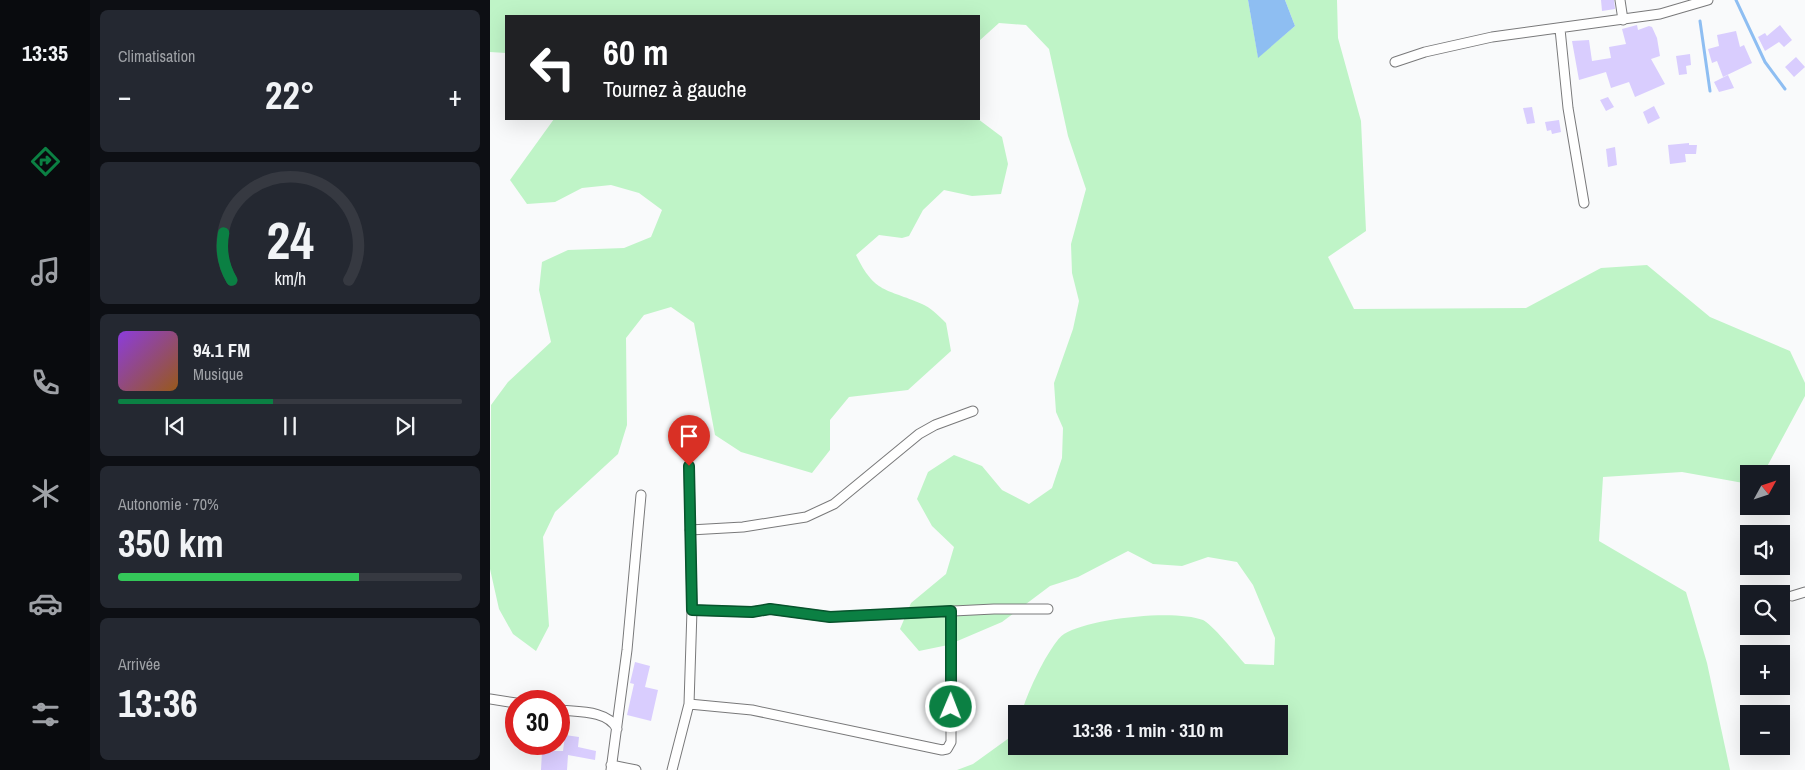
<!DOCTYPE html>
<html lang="fr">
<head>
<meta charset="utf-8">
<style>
  body { margin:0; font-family:"Archivo Narrow",sans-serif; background:#242831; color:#f1f3f6; height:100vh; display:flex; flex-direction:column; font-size:19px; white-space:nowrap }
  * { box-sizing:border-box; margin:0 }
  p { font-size:16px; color:#9ea1a6 }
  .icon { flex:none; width:28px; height:28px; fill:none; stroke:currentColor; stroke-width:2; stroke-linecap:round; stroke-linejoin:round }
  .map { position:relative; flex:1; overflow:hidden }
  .side { display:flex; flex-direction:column; gap:10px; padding:10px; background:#0d0f14; width:400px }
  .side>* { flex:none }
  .banner { position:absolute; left:15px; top:15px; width:475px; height:105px; border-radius:0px; box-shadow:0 5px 20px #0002; background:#202124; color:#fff; overflow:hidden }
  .needle { width:32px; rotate:50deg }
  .fabs { position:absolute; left:1250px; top:465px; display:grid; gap:10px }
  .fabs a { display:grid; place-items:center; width:50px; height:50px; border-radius:0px; background:#171b24; box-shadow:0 5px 20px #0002; font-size:25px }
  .speed { position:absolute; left:15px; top:690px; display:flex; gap:10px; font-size:25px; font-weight:700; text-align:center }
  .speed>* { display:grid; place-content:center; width:65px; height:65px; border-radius:50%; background:#171b24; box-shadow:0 5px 20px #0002; line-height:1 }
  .speed .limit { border:8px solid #d22; background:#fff; color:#111 }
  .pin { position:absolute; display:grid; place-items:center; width:42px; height:42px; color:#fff; margin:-51px -21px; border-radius:50% 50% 50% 0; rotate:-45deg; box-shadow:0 0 5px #0007 }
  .pin .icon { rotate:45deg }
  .me { position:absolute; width:55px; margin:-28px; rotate:1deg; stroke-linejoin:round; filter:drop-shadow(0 0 4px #0008) }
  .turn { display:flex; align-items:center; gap:18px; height:105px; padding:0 15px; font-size:22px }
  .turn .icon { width:65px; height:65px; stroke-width:2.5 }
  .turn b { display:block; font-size:35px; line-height:42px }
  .big { font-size:38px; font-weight:800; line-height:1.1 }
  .side .tile { flex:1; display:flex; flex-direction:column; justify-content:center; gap:8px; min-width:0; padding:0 18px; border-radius:8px; background:#242831 }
  .side .dial { align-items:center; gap:0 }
  .dial svg { height:130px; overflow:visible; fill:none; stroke:#363941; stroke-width:7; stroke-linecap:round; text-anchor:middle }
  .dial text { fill:#f1f3f6; stroke:none }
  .song { display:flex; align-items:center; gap:15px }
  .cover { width:60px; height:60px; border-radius:8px; background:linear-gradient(135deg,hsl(270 70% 55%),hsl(30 70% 35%)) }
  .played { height:5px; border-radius:2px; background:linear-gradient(90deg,#0b8043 45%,#363941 45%) }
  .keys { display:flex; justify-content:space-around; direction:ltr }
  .heat { display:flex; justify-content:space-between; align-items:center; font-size:28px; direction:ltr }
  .charge { height:8px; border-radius:4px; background:linear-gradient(90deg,#34c759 70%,#363941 0) }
  .trip { position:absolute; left:518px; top:705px; width:280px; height:50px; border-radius:0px; background:#171b24; box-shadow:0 5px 20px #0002; font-weight:800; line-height:50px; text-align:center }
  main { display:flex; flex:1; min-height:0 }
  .tab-bar { display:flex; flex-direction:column; width:90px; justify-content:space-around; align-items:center; background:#090b0e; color:#9ea1a6 }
  .tab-bar .icon { width:35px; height:35px }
  .tab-bar .current { color:#0b8043 }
  .tab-bar b { font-size:22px; color:#f1f3f6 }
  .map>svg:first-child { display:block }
</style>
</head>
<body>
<main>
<nav class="tab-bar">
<b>13:35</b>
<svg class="icon current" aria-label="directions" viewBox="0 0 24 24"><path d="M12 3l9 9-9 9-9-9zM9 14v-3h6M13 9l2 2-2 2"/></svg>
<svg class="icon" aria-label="music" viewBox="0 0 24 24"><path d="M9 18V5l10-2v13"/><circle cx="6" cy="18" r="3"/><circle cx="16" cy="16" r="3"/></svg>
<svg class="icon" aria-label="phone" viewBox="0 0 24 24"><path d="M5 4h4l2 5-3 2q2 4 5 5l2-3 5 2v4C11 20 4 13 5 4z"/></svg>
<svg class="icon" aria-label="climate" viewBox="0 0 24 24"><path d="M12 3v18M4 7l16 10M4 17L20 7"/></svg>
<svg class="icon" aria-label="car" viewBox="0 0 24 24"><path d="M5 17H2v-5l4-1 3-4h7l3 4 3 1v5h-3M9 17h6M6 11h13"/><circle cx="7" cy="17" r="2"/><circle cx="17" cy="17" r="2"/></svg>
<svg class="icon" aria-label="filters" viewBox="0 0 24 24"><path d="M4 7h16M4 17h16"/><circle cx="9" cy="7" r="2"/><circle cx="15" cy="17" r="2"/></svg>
</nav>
<section class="side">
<div class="tile"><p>Climatisation</p>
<div class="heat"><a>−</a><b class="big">22°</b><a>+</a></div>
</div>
<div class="tile dial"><svg viewBox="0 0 100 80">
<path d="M14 69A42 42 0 1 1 86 69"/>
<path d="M14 69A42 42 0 0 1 9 40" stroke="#0b8043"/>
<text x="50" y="56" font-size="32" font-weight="700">24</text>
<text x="50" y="72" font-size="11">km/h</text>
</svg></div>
<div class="tile">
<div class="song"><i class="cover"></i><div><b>94.1 FM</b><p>Musique</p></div></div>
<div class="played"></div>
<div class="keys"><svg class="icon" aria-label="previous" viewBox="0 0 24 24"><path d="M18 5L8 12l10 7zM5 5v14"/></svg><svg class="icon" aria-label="pause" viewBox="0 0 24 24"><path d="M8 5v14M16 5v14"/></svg><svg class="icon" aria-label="next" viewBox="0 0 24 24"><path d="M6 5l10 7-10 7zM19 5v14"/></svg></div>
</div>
<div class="tile"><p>Autonomie · 70%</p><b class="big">350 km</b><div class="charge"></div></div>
<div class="tile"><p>Arrivée</p><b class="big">13:36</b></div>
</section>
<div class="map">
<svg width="1315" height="770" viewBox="0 0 1315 770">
  <rect width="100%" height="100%" fill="#f9fafb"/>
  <!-- green -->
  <path fill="#bff4c7" d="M0,0H758L768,57L805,26L795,0H847L848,38L871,121L876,231L838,257L864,309L1036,308L1111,268L1157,265L1220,317L1300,351L1315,383V396L1273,474H1259V484L1192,472L1113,477L1109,541L1196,592L1217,663L1240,770H467L483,764L526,733V746H789V714H532C534,698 561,642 574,634C600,618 685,609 713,620C721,623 747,655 755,664L784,665L785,638L763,585L747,562L718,557L692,566L663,564L638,551L588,577L560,586L512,622L458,645L429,651L410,629L421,603L456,574L464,547L442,526L427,499L438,472L464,455L492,466L512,490L539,504L562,488L572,458L573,428L566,412L564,383L583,329L589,301L582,273L581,244L596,189L578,136L559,49L536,25L509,23L489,41V16H16V53L0,52Z
    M64,119H488L512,137L518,164L511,194L482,196L454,190L433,210L419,236L412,238L389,235L366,255C385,294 396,288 432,304C440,307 449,316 456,323L461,351L418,390L359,397L340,420V450L322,473L251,452L225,435L204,323L181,307L154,315L136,338L137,425L128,454L65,512L53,537L59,626L46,651L23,634L9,609L0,569L1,405L18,382L61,342L49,290L52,262L78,250L134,248L161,237L172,210L149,193L121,185L92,188L65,202L37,204L20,180Z"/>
  <!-- water -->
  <path fill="#8ebef2" d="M758,0H795L805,26L768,58Z"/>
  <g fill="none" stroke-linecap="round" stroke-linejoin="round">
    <!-- stream -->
    <path stroke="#8ebef2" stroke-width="3" d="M1246,0L1275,62L1295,89
      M1210,21L1220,91"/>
  </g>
  <!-- building -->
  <path fill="#d9cdfe" d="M1111,0H1124L1125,9L1112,11Z
    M1147,25L1148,30L1159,26L1162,27L1167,38L1170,56L1161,59L1175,84L1145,97L1139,82L1121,88L1116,72L1089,80L1082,41L1099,40L1102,61L1121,58L1119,47L1136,44L1132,29Z
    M1290,25L1302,40L1294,47L1289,42L1275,51L1268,37L1275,33L1277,36Z
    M1246,31L1250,47L1254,45L1262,63L1233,77L1227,61L1222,63L1218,49L1229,46L1227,35Z
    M1200,54L1201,65L1196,66L1197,74L1189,75L1186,56Z
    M1306,57L1315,67L1304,77L1295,67Z
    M1238,75L1244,88L1229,92L1224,82Z
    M1118,97L1124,107L1116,111L1110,100Z
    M1164,106L1170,118L1158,124L1153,112Z
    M1042,107L1045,123L1037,124L1033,108Z
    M1069,120L1071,132L1062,134L1061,130L1057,131L1055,122Z
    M1199,143V145H1207L1206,154H1195L1196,162L1180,164L1178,145Z
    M1125,147L1127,165L1118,167L1116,149Z
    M145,662L160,666L155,687L168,690L161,721L137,715L144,684L140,683Z
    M75,735L89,737L88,747L106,751L105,760L78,755L77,770H51L52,751H73Z"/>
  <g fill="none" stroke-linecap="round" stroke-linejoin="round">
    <!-- street casing -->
    <g stroke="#79797a" stroke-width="11">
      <path id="street" d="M1130,0L1133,20
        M1070,29L1078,108L1094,203
        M905,62L935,52L1002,37L1170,14L1218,0
        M200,530L253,527L316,517L344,504L429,434L445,425L483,411
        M1302,596L1315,592
        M202,610L262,612L280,609L340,617L504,609H558
        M0,699L26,703
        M199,704L262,710L452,750L457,749L461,742V611
        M69,710C87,712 118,710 127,729
        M121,765L146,770
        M121,770L137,650L151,495
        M182,770L199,704L202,610L199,466"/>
    </g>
    <!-- street -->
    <use href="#street" stroke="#fff" stroke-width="9"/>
  </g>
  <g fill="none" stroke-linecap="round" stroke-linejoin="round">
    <!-- route casing -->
    <g stroke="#07532c" stroke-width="12">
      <path id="route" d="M199,466L202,610L262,612L280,609L340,617L461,611V707"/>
    </g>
    <!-- route -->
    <use href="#route" stroke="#0b8043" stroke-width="9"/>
  </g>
</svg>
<div class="fabs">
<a><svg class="needle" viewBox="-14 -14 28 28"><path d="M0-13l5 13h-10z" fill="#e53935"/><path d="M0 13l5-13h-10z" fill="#9ea1a6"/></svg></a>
<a><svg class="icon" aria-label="sound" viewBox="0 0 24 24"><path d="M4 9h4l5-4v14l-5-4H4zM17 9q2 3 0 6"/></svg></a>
<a><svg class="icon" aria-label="search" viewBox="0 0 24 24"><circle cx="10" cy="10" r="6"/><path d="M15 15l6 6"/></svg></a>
<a>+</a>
<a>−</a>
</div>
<div class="speed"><div class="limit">30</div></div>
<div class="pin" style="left:199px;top:466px;background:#d93025"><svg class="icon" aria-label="arrive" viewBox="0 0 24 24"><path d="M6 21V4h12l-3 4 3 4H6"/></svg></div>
<svg class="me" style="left:461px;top:707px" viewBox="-20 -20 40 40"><circle r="17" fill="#0b8043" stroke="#fff" stroke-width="3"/><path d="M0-11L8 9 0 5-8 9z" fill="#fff"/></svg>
<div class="trip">13:36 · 1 min · 310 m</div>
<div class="banner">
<div class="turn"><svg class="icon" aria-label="left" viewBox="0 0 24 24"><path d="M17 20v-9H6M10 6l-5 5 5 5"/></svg><div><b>60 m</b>Tournez à gauche</div></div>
</div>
</div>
</main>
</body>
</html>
